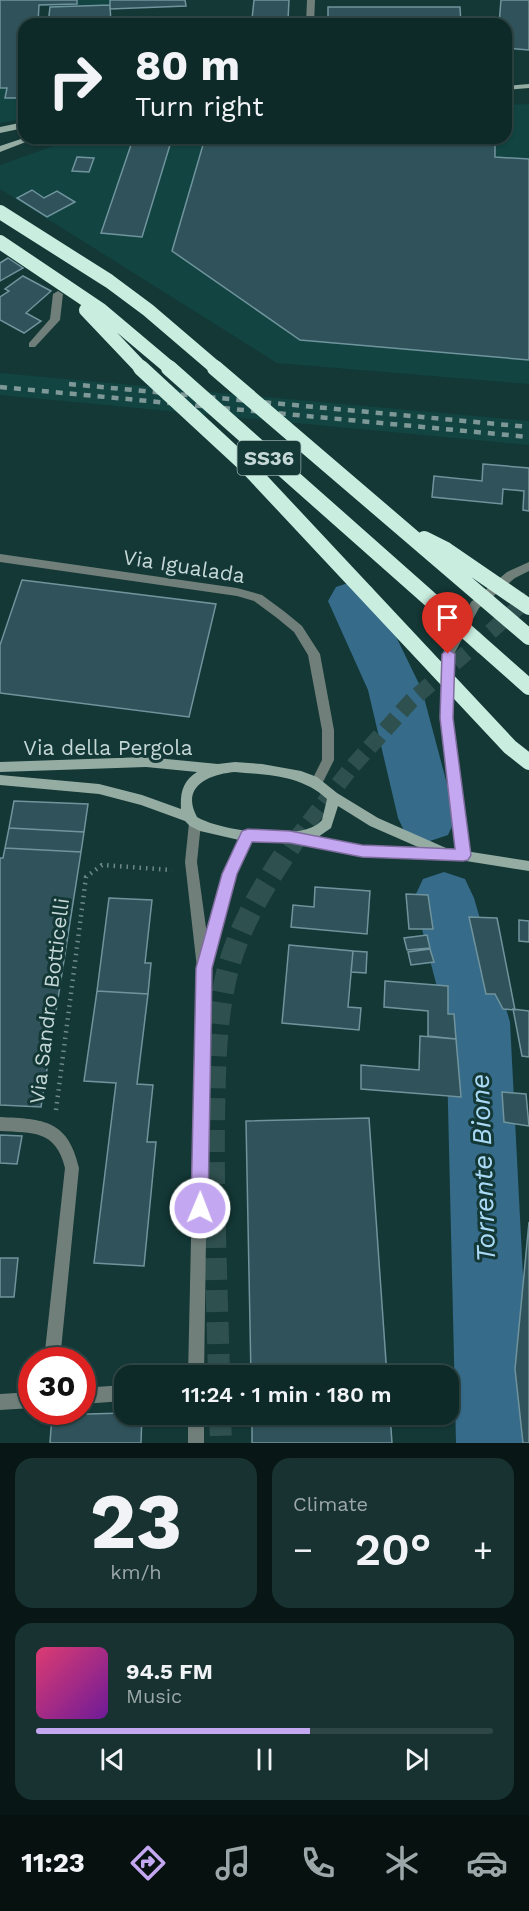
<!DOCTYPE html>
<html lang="en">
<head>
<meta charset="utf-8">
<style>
  body { margin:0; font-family:"Work Sans",sans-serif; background:#173230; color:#f1f3f6; height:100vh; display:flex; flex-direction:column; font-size:22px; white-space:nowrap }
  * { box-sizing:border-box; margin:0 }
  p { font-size:20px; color:#9ba7a8 }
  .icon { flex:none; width:33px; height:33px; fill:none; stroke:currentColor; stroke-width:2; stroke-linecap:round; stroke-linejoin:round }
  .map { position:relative; height:1443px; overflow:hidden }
  .drawer { display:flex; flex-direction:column; gap:15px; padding:15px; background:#081716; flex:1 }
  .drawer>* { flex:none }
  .top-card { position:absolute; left:18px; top:18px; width:494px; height:126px; border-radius:18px; box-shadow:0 2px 4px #0004,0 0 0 2px #2e4645; background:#0e2a28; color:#f1f3f6; overflow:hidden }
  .speed { position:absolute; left:18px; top:1347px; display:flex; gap:12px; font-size:30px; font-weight:700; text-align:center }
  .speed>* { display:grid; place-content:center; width:78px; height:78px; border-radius:50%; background:#0e2a28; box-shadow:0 2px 4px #0004,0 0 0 2px #2e4645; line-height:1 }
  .speed .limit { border:9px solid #d22; background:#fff; color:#111 }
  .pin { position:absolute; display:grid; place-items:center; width:51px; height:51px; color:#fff; margin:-62px -26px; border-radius:50% 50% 50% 0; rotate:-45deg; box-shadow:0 0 6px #0007 }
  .pin .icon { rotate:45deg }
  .me { position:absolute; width:66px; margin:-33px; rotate:1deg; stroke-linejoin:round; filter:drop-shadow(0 0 4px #0008) }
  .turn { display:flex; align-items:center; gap:21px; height:126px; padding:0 18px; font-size:27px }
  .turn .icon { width:78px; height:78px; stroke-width:2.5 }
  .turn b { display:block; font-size:42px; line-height:51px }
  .big { font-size:45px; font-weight:600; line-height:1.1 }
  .drawer .widget { flex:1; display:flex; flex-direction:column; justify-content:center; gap:9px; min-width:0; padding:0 21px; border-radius:18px; background:#173230 }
  .drawer .dial { align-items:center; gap:0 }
  .dial b { font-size:78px; line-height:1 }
  .song { display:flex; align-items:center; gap:18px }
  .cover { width:72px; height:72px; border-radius:9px; background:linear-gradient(135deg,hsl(340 70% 55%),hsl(280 70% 35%)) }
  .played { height:6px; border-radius:3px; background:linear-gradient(90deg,#c4a7f1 60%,#2e4645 60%) }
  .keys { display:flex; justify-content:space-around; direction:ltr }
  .heat { display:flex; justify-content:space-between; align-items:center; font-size:33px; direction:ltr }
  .drawer .tiles { flex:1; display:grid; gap:15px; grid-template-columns:1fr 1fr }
  .widget:last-child { grid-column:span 2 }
  .trip { position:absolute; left:114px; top:1365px; width:345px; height:60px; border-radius:18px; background:#0e2a28; box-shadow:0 2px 4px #0004,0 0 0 2px #2e4645; font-weight:600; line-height:60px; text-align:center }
  .tabs { display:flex; height:96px; justify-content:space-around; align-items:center; background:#061110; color:#9ba7a8 }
  .tabs .icon { width:42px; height:42px }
  .tabs .active { color:#c4a7f1 }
  .tabs b { font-size:27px; color:#f1f3f6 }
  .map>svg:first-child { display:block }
</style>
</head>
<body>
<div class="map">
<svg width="529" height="1443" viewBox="0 0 529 1443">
  <rect width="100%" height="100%" fill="#133836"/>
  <!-- built -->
  <path fill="#124442" d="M0,0H110V5L39,6V24H24V119L0,123Z
    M529,104V384L277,363L0,189V165L76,138H506V105Z
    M0,373L529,421V445L0,395Z"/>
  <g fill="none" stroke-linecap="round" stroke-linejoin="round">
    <!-- river -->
    <path fill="#366b89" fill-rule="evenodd" d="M354,581L372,587L422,690L456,818L448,835L427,842L406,835L398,818L368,690L328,601L336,587Z
      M444,872L465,879L474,898L510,1022L529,1393V1443H456L446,1022L414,898L423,879Z"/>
  </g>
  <!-- building -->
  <path fill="#30525a" stroke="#70949d" stroke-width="1.5" d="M0,0H77V4L39,5L38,23L44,24H24V98H5L7,88H0Z
    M110,0H185L186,6L110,9Z
    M254,0H289L288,20L252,19Z
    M501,0H529V50L506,48V24H499Z
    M110,5L111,24H48L50,7Z
    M328,7H460L461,24L328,23Z
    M205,138H495V157L529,159V360L300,340L172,251Z
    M132,142L170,145L142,237L101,233Z
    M77,157L94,158L89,172L72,171Z
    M32,190L44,198L57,191L75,202L47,217L17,198Z
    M8,258L23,268L0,281V263Z
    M23,276L51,291L26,313L41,321L24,333L0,320V297L9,291L5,289Z
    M483,464L529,468V511L523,510L524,491L503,489L502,504L432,497L434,476L482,481Z
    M22,580L216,604L189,717L0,693V645Z
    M14,801L88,804L84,832L9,828Z
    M9,828L84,832L81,852L5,848Z
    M5,848L81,852L41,1107L0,1105V858H3Z
    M315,887L370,891L367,934L291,927L293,905L314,907Z
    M406,894L428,895L433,929H409Z
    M109,898L152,900L145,963H151L148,994L97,991Z
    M469,917L497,918L515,1010L503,1009L495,994H486Z
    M519,920L529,921V942L519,941Z
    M427,935L430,948L407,950L404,938Z
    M289,945L353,951L348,1007L361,1008L359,1030L282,1023Z
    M430,949L434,962L411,965L408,952Z
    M353,951L367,952L366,973L351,972Z
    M385,981L448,986V1014H454L456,1039L428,1036V1011L384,1007Z
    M97,991L148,994L137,1084L153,1085L147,1142H156L144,1266L94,1263L116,1083L84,1081Z
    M513,1009L529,1011V1057L522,1056Z
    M420,1036L456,1039L461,1097L361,1089V1065L419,1070Z
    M502,1092L526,1094L529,1126L504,1122Z
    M369,1118L387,1376H251L246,1121Z
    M0,1135L22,1136L17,1164L0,1163Z
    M529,1222V1443H523L515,1369Z
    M0,1258H18L14,1297H0Z
    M124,1413L142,1414L141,1443H50L52,1415Z
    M252,1414H390L392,1443H252Z"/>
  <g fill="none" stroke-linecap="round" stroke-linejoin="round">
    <!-- highway-tunnel-far1 -->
    <path stroke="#2e504e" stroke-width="16" stroke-dasharray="16 8" stroke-linecap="butt" d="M294,841L351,768L411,701L529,598"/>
    <!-- highway-tunnel -->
    <path stroke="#2e504e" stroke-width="22" stroke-dasharray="22 10" stroke-linecap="butt" d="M219,1376C217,1291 213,1206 214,1121C215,1064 215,996 237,942C251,905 273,872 295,839
      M220,1414L221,1443"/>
    <!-- path -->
    <path stroke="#6e8a88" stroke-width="4.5" stroke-dasharray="1.5 5" stroke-linecap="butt" d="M56,1110L86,877L102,865L172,870"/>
    <!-- lane -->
    <path fill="#717f7a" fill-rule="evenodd" d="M21,96H24V102L20,99Z
      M58,291L63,294L60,320L35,347H29V343L50,319L53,294Z
      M124,1385V1401L82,1404V1388Z
      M32,1392V1408L0,1410V1394Z"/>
    <!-- street -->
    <path fill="#717f7a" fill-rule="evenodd" d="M307,0H315L314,24H306Z
      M0,554L237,588L262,595L285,612L302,626L320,654L334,730V760L321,786H313L311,782L322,760V730L308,655L294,632L277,618L254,601L237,596L0,562Z
      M529,562V571L515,578L479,608L454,654L453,718L469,855L468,859L463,860L458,859L457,855L441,718L442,654L471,602L507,572Z
      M195,818L199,819L201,823L197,862L207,935L224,874L242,835L244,831L248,830L252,831L254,835L236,874L210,965L204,1376H188L197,968L185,862L189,823L191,819Z
      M0,1117C44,1119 68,1120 79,1168L60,1360H44L65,1168C56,1130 33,1133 0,1131Z
      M188,1414H204V1443H188Z"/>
    <!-- secondary -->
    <path fill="#95aca3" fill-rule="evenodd" d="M529,84V88L506,90V86Z
      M24,122V128L0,133V127Z
      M24,138H36L0,152V146Z
      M146,757L218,764L235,762L262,764L301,771L317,777L337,793L378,818L446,848L529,861V871L447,858L362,856L294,842L239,840L200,831L190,826L185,821L141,805L99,794L0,785V775L99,784L142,795L181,809C180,792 183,781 197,772L146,767L0,772V762ZM235,772C268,775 301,775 327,799L322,820C303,843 220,831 197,817C180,786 210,774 235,772ZM338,806L370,826L418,847L362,846L318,837L331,828Z"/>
    <!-- rail -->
    <path stroke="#7e9897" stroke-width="4.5" stroke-dasharray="7 7" stroke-linecap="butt" d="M69,384L529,427
      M0,387L529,437"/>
    <!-- highway-bridge-far1 -->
    <path stroke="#c9eddf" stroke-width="14" d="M0,212L109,281L148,310L217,369
      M0,242L101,310L171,369
      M86,310L142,369"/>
    <!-- highway-bridge -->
    <path stroke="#c9eddf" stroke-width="16" d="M141,368L247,466L510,747L529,762
      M169,368L529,687
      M215,368L529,637
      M424,539L446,550L529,607"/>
  </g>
  <!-- route -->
  <path fill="#c4a7f1" stroke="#7f6d9d" stroke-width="1.5" d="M448,649L455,654L453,718L471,855L468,860L463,861L362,857L290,843L252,842L237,874L212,968L208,1208L205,1213L200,1216L194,1213L191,1208L196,968L222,874L242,831L248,829L290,831L362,845L455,849L440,718L442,654Z"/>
  <g text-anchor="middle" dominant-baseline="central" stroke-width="6" stroke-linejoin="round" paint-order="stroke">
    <!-- shield labels -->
    <rect fill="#133836" stroke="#90a8a7" stroke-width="1.5" x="237.5" y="441" width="63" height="34" rx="4.5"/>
    <g font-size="20" font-weight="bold" fill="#c5d8d7">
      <text x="269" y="458">SS36</text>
    </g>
    <!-- street labels -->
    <g font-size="21" fill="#c5d8d7" stroke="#133836">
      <text transform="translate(184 566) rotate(9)">Via Igualada</text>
      <text x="108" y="747">Via della Pergola</text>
      <text transform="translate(49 1001) rotate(-83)">Via Sandro Botticelli</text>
    </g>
    <!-- near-water labels -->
    <g font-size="27" font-style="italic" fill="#abdaf6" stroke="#133836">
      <text transform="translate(483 1168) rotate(-92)">Torrente Bione</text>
    </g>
  </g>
</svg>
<div class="speed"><div class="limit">30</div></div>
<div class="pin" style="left:448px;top:654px;background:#d93025"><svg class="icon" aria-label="arrive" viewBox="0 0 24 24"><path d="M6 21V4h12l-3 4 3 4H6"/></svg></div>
<svg class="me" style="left:200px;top:1208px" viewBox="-20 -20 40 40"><circle r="17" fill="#c4a7f1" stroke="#fff" stroke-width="3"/><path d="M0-11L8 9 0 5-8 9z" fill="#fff"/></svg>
<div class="trip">11:24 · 1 min · 180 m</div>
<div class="top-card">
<div class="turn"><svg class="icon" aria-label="right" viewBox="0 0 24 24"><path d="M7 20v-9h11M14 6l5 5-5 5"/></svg><div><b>80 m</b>Turn right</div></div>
</div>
</div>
<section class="drawer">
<div class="tiles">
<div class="widget dial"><b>23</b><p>km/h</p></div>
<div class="widget"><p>Climate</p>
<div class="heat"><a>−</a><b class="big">20°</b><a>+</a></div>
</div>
<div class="widget">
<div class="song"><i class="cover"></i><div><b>94.5 FM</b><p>Music</p></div></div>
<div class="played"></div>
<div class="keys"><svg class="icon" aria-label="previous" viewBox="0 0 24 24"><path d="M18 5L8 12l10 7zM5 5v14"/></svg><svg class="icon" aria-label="pause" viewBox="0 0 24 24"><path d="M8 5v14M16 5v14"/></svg><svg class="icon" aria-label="next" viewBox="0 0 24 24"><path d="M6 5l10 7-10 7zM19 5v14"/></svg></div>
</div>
</div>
</section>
<nav class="tabs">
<b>11:23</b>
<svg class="icon active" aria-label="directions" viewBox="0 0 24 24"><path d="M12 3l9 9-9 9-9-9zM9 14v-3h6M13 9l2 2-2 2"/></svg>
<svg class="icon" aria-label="music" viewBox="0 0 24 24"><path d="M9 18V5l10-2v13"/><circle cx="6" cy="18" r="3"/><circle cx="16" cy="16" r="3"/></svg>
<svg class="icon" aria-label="phone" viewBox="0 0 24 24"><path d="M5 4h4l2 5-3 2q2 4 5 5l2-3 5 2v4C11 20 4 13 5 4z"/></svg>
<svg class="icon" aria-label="climate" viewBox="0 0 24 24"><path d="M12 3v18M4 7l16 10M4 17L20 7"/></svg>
<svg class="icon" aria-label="car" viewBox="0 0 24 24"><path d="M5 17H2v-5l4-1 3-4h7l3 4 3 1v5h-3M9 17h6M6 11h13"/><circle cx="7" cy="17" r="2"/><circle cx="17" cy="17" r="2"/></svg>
</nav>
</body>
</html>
